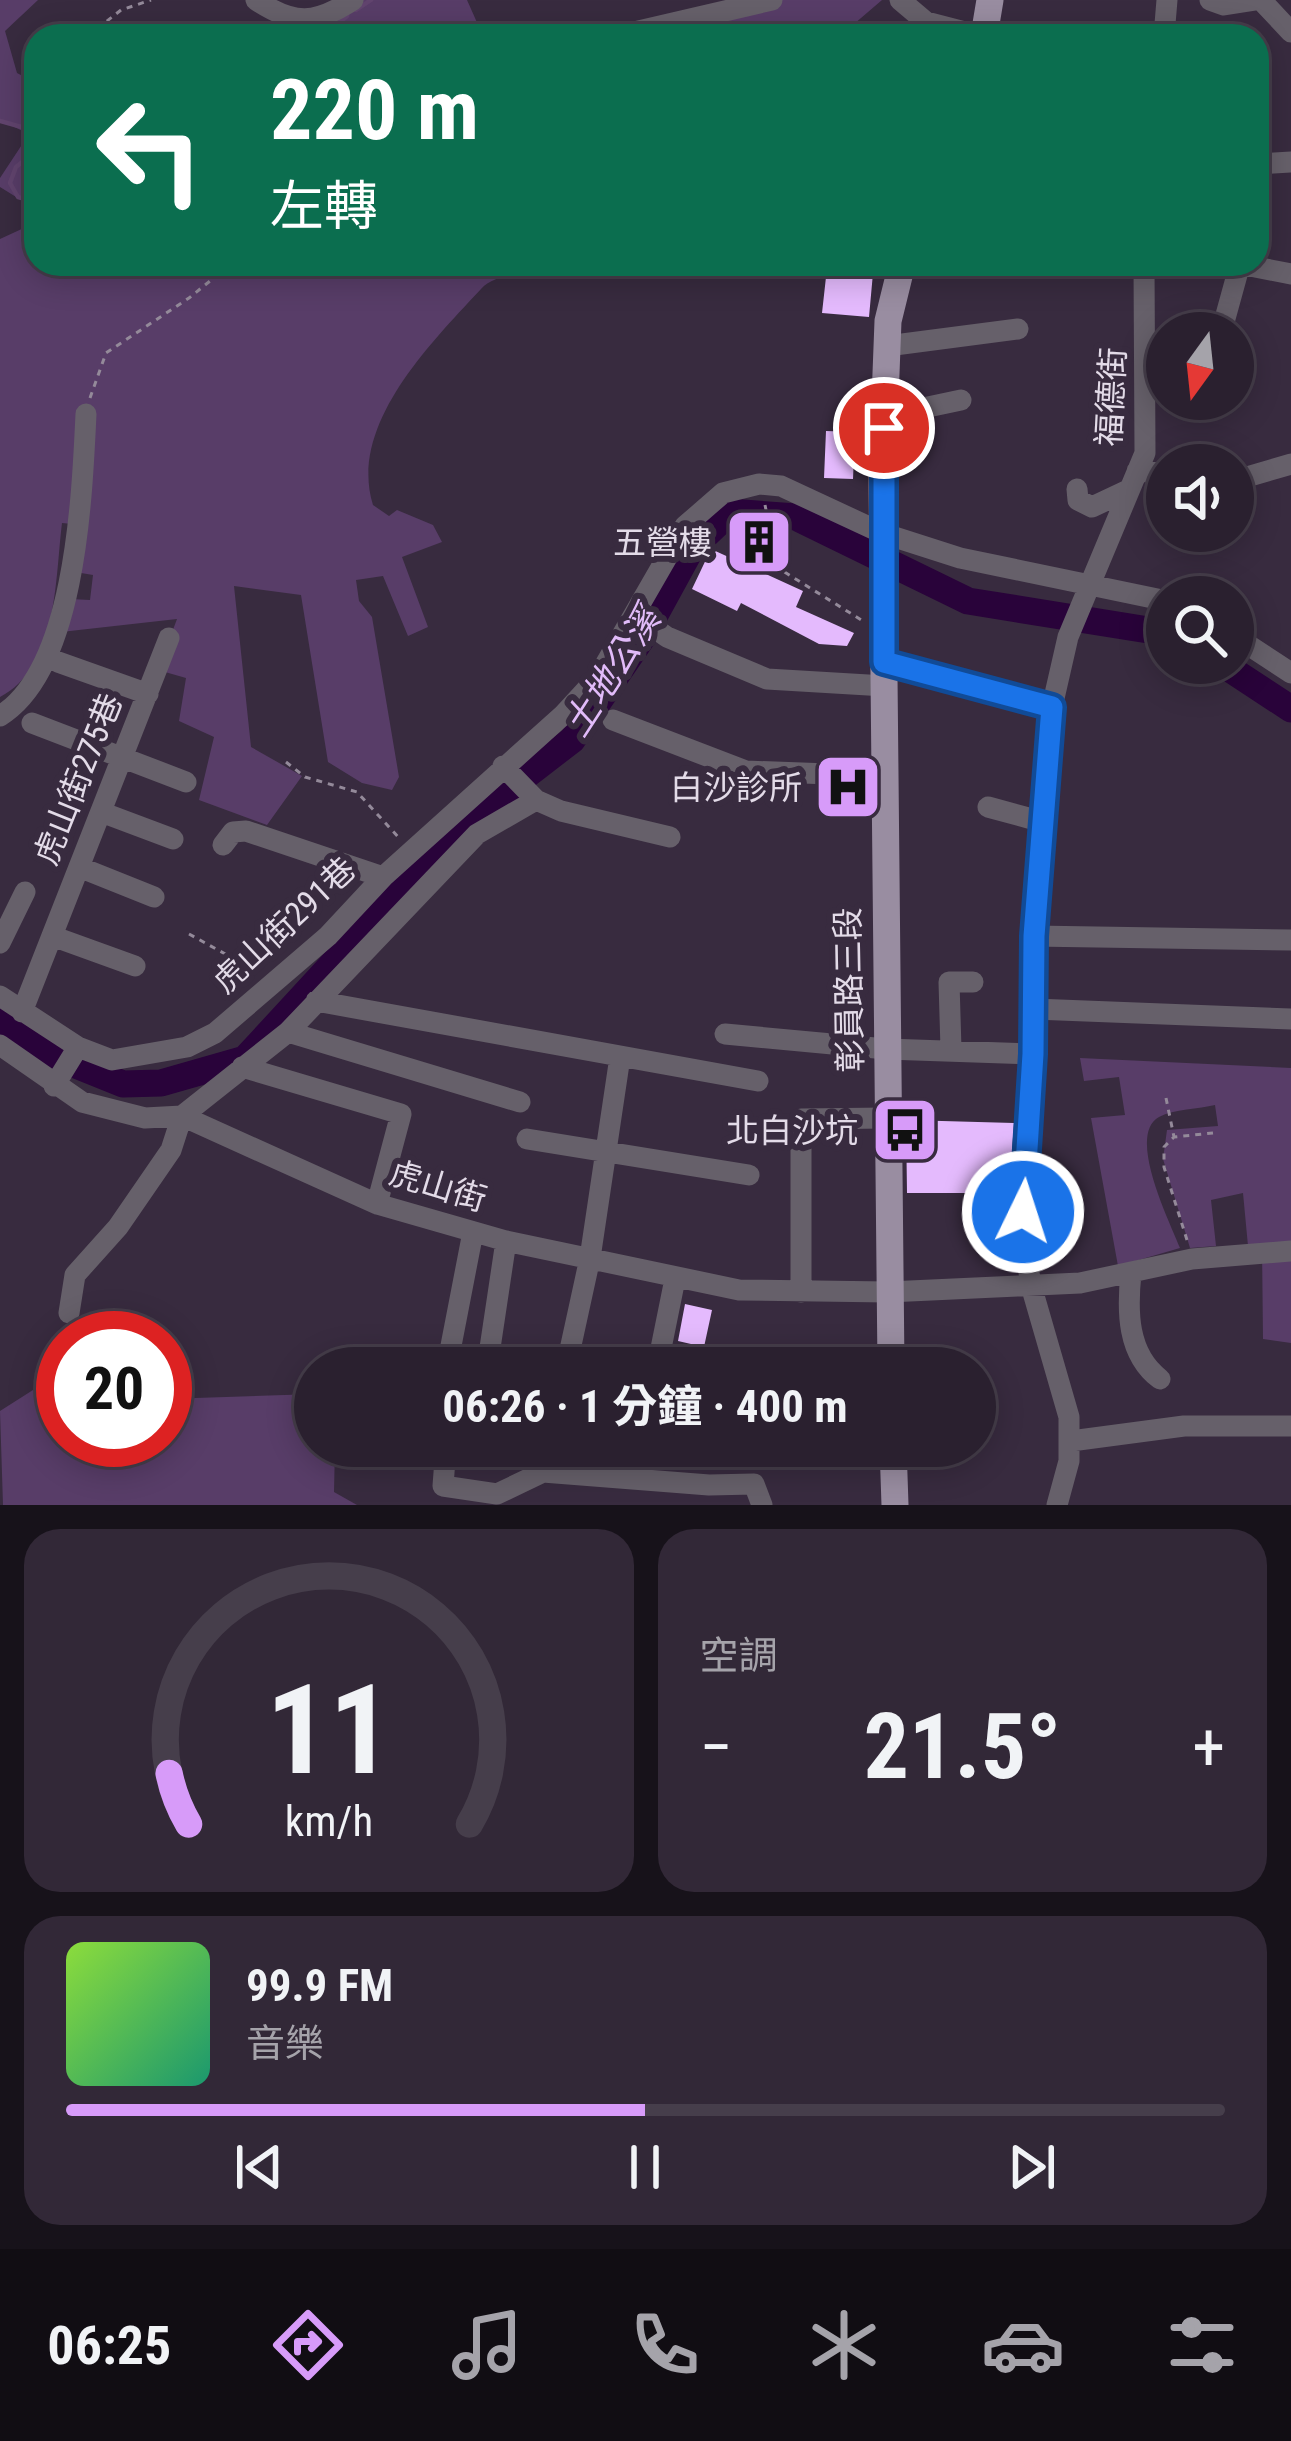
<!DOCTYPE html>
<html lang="zh-TW">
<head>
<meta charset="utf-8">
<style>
  body { margin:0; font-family:"Roboto Condensed","Noto Sans TC",sans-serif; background:#322837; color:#f1f3f6; height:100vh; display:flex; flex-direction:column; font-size:45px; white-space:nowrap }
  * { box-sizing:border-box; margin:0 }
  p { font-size:39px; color:#a5a3aa }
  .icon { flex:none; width:66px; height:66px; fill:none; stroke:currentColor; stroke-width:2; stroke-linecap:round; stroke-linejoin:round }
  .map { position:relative; height:1505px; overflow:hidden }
  .panel { display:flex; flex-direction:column; gap:24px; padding:24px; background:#17121a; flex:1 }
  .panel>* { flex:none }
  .guide { position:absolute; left:24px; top:24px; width:1245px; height:252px; border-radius:36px; box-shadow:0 6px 30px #0003,0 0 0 3px #463e4b; background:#0b6e4f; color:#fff; overflow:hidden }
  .needle { width:78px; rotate:195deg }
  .controls { position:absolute; left:1146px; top:312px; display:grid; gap:24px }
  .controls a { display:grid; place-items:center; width:108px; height:108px; border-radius:50%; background:#2a202f; box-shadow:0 6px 30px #0003,0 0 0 3px #463e4b; font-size:60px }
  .speed { position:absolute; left:36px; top:1311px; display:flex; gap:24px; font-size:60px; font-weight:700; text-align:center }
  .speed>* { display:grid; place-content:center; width:156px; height:156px; border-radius:50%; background:#2a202f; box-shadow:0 6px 30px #0003,0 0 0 3px #463e4b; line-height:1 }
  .speed .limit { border:18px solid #d22; background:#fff; color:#111 }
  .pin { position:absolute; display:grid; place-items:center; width:102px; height:102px; color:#fff; margin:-51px; border:6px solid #fff; border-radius:50%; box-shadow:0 3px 12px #0007 }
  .me { position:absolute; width:132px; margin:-66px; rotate:4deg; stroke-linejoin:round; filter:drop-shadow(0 0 9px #0008) }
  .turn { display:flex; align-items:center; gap:42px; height:252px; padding:0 48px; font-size:54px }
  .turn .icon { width:156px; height:156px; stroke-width:2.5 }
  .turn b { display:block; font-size:84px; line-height:102px }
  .big { font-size:90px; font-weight:700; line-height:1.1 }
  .panel .widget { flex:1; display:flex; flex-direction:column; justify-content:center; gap:18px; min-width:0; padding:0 42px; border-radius:36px; background:#322837 }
  .panel .dial { align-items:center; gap:0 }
  .dial svg { height:312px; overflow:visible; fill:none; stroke:#463e4b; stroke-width:7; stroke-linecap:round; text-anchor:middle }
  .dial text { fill:#f1f3f6; stroke:none }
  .song { display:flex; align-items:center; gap:36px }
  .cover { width:144px; height:144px; border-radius:18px; background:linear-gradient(135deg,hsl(90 70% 55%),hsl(160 70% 35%)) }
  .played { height:12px; border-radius:6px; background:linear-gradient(90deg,#d79bf9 50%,#463e4b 50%) }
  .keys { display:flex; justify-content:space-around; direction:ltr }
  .heat { display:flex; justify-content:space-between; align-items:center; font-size:66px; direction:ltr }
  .panel .tiles { flex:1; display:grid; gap:24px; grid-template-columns:1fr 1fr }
  .widget:last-child { grid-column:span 2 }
  .trip { position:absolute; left:294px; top:1347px; width:702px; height:120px; border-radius:60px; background:#2a202f; box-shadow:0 6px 30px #0003,0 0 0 3px #463e4b; font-weight:700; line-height:120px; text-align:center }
  .tab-bar { display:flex; height:192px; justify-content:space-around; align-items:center; background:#110d13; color:#a5a3aa }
  .tab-bar .icon { width:84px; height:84px }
  .tab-bar .selected { color:#d79bf9 }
  .tab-bar b { font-size:54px; color:#f1f3f6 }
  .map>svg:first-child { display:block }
</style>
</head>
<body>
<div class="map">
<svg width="1291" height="1505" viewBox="0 0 1291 1505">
  <rect width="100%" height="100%" fill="#382b3f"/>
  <!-- green -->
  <path fill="#583d68" d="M0,0H38L5,31L17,73L36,83V264H518C509,278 492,277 481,289C431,343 348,425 373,505L389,516L397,510L433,525L442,542L402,557L428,627L408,636L383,576L356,580L359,601L372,617L399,777L392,790L362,783L328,762L301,595L234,586L251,747L302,776L267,825L199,800L214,737L179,721L186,678L158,670L177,619L61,632L70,599L90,600L93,575L75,572L83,525L62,523C55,580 58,667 0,697V239L26,227L29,205L0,187V178L29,134L0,120Z
    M354,0H467L483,36H296Z
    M749,0H882L840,36H572Z
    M1080,1058L1291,1068V1343L1263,1339L1262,1246H1248L1243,1193L1211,1200L1216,1246L1190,1248L1163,1159L1167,1130L1218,1126L1215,1105C1199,1109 1174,1109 1159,1117C1126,1135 1170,1222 1180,1248L1118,1266L1091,1118L1125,1115L1119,1077L1084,1081Z
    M33,1390L63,1393V1440H165V1399L315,1394V1446H335L334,1492L357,1505H3L0,1411Z"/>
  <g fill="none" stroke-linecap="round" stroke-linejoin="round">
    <!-- stream -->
    <path stroke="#61446e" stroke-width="4.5" d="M356,10L371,0
      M324,36L347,16
      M0,121L36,131
      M36,151L16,167L10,183L18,197L36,202"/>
    <!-- river -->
    <path stroke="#29033a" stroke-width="27" d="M1221,663L1291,709
      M0,1018L51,1055L123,1084L161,1083L245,1059L458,828L572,740L644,635L691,549L730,512L796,517L968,601L1167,633"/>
  </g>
  <!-- building -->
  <path fill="#e4bafd" d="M827,268L873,273L869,317L822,313Z
    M826,431L855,432L853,479L824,478Z
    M711,549L803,591L796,607L854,633L847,646L819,644L741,603L737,611L692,589Z
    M906,1120L1014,1123L1009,1193H907Z
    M685,1304L712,1310L704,1347L678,1341Z"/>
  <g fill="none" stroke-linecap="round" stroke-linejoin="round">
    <!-- path -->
    <path stroke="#948a9a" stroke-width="3" stroke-dasharray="6 6" stroke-linecap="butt" d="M88,36L121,10L151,0
      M90,398L106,353L189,298L231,264
      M765,505L778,568L863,621
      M286,762L305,777L357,792L400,839
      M189,934L256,971
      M1166,1098L1174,1137
      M1187,1240L1164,1167V1147L1174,1137L1213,1133"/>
    <!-- minor -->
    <path stroke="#66606a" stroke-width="21" d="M256,0C295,26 315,24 353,0
      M900,0L926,22L980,36
      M1210,0L1224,5L1256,0
      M1261,0L1291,32
      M617,36L772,0
      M1164,36L1167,0
      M1257,164L1291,162
      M1240,264L1291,274
      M1221,333L1240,264
      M887,346L1018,329
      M885,428L909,411L961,400
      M1137,471L1167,473
      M1233,481L1291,464
      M1077,489L1078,500L1092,507L1126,491
      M636,615L667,637L767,679L885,686
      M1233,635L1291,673
      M58,662L148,694
      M883,662L1052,707
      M0,716C76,669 82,496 86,414
      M613,720L746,771L884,776
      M32,723L186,782
      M536,800L561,811L670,837
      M988,807L1043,822
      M101,812L173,839
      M223,845L233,832L246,831L383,877
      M79,867L154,897
      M52,936L135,966
      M1033,936L1291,940
      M0,943L25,892
      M0,996L78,1047L112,1060L187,1047L215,1033L328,936L383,877L563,715L598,677L685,526L723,493L759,484L781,486L882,533L960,558L1167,601
      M316,1001L758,1081
      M1034,1009L1291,1019
      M22,1012L169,638
      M288,1032L520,1102
      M725,1034L886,1049L1033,1054
      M0,1045L82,1102L145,1118L182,1116L377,1204L506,1241L739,1290L888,1292L1080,1283L1192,1259L1291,1251
      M951,1049L949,982H973
      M242,1067L401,1114L377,1204
      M54,1086L78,1047
      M527,1139L749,1175
      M1131,1273C1127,1311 1127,1354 1160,1379
      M801,1292V1119L886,1118
      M69,1313L75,1275L118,1227L171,1150L182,1116L288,1032L477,834L536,800L503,766
      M449,1356L473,1232
      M487,1368L506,1241
      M566,1368L590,1258L620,1057
      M657,1368L675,1279
      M1071,1441L1184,1426H1291
      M446,1446L443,1486L497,1494L543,1472L709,1485L754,1484L762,1505
      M1057,1505L1069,1461V1417L1030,1282L1023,1212L1033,1054V936L1052,707L1068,637L1145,453L1144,264"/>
    <!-- major -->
    <path stroke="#998da1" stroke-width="27" d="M984,36L990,0
      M891,1368L882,478L888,321L902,264
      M893,1446L895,1505"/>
  </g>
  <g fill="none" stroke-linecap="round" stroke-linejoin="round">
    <!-- route casing -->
    <g stroke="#114b97" stroke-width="30">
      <path id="route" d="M884,428V662L1052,707L1034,936L1033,1054L1023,1212"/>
    </g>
    <!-- route -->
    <use href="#route" stroke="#1a73e8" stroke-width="21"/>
  </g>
  <!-- icons -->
  <defs>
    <g id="building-square" transform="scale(3.45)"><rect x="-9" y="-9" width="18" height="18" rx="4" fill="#d79bf9" stroke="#382b3f"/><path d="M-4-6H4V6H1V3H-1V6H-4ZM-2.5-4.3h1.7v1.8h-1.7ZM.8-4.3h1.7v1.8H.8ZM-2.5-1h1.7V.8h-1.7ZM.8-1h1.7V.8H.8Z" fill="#111"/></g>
    <g id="hospital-square" transform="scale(3.45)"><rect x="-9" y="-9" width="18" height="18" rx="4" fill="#d79bf9" stroke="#382b3f"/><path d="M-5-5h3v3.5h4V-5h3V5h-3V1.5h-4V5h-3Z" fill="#111"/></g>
    <g id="bus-square" transform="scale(3.45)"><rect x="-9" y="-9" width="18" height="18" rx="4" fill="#d79bf9" stroke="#382b3f"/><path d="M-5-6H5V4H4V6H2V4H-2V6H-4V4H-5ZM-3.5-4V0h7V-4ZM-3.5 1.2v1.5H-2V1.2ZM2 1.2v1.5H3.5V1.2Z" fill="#111"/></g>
  </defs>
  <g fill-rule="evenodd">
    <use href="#building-square" x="759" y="542"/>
    <use href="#hospital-square" x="848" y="787"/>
    <use href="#bus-square" x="905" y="1130"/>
  </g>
  <g text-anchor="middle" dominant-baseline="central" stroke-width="12" stroke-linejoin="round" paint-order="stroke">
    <!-- street labels -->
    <g font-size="33" fill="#e3dbe8" stroke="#382b3f">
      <text transform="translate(1111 397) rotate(-87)">福德街</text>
      <text transform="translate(78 779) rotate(-68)">虎山街275巷</text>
      <text transform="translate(284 925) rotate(-43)">虎山街291巷</text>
      <text transform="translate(849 990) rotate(-91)">彰員路三段</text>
      <text transform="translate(438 1186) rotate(17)">虎山街</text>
    </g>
    <!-- poi labels -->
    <g font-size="33" fill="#e3dbe8" stroke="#382b3f" text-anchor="end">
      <text x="712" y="542">五營樓</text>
      <text x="802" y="787">白沙診所</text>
      <text x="858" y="1130">北白沙坑</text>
    </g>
    <!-- water labels -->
    <g font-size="36" font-style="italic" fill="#e1bbf9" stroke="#382b3f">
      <text transform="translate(612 672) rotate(-57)">土地公溪</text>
    </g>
  </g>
</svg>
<div class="controls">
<a><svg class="needle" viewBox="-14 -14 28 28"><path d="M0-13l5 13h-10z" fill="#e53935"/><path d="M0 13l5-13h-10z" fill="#a5a3aa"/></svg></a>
<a><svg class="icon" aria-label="sound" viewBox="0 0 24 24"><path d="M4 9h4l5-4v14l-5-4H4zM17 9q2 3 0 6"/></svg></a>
<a><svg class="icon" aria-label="search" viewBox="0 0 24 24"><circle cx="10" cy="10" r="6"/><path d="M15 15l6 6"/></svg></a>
</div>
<div class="speed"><div class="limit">20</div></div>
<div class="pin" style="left:884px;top:428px;background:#d93025"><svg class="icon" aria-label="arrive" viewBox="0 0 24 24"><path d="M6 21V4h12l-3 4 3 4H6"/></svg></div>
<svg class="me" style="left:1023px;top:1212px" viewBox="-20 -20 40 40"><circle r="17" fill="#1a73e8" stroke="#fff" stroke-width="3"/><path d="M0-11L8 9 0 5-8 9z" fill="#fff"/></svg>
<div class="trip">06:26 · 1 分鐘 · 400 m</div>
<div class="guide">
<div class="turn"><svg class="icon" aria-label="left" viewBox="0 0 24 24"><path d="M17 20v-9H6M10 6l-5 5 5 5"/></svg><div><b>220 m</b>左轉</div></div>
</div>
</div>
<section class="panel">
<div class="tiles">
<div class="widget dial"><svg viewBox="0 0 100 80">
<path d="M14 69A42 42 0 1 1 86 69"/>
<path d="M14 69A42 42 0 0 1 9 56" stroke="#d79bf9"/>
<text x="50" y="56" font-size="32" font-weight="700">11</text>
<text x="50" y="72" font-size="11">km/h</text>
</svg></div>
<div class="widget"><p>空調</p>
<div class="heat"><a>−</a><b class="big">21.5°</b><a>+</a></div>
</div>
<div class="widget">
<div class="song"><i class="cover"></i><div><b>99.9 FM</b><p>音樂</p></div></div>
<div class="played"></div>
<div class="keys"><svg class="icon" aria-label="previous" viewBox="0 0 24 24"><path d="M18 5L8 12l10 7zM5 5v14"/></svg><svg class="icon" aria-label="pause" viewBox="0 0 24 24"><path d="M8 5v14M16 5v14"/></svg><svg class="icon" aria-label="next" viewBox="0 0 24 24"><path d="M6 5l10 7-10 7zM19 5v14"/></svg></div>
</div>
</div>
</section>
<nav class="tab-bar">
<b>06:25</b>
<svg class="icon selected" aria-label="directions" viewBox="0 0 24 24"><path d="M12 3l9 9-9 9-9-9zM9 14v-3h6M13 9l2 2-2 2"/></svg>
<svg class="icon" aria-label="music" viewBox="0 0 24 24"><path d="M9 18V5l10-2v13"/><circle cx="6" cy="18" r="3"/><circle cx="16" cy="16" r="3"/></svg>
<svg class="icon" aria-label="phone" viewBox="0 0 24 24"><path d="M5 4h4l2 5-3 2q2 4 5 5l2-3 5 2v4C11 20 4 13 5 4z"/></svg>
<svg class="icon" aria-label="climate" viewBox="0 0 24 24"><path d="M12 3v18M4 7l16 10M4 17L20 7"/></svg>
<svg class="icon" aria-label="car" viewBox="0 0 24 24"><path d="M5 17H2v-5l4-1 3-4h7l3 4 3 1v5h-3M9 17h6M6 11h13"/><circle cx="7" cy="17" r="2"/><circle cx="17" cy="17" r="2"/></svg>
<svg class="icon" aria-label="filters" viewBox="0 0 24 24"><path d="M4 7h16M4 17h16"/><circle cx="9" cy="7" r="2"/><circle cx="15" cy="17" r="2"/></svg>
</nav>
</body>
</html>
